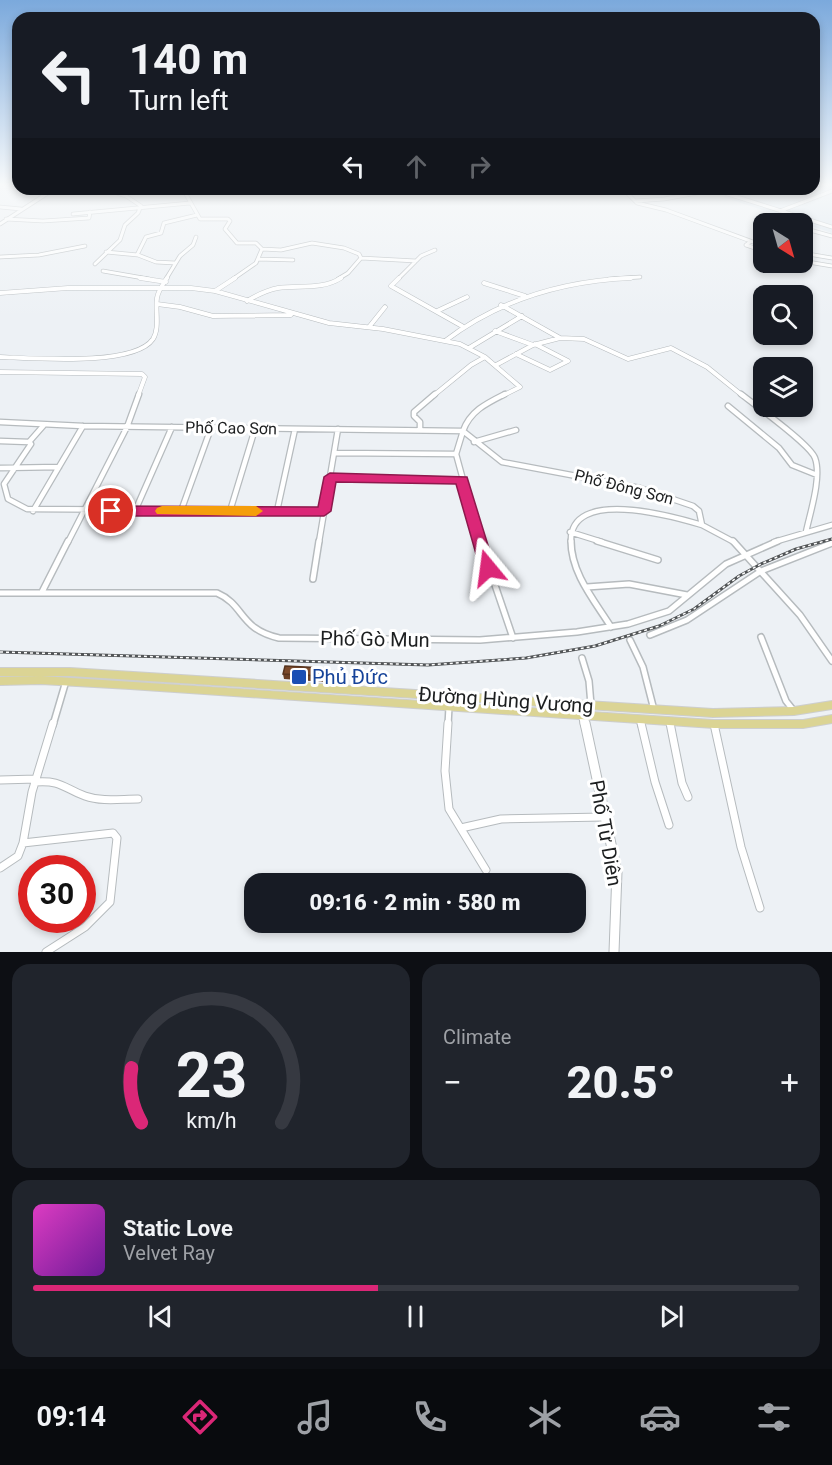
<!DOCTYPE html>
<html lang="en">
<head>
<meta charset="utf-8">
<style>
  body { margin:0; font-family:Roboto,sans-serif; background:#20242c; color:#f1f3f6; height:100vh; display:flex; flex-direction:column; font-size:22px; white-space:nowrap }
  * { box-sizing:border-box; margin:0 }
  p { font-size:20px; color:#9ea1a6 }
  .icon { flex:none; width:33px; height:33px; fill:none; stroke:currentColor; stroke-width:2; stroke-linecap:round; stroke-linejoin:round }
  .map { position:relative; height:952px; overflow:hidden }
  .details { display:flex; flex-direction:column; gap:12px; padding:12px; background:#0d0f14; flex:1 }
  .details>* { flex:none }
  .banner { position:absolute; left:12px; top:12px; width:808px; height:183px; border-radius:18px; box-shadow:0 3px 9px #0003; background:#171b24; color:#f1f3f6; overflow:hidden }
  .needle { width:39px; rotate:143deg }
  .buttons { position:absolute; left:753px; top:213px; display:grid; gap:12px }
  .buttons a { display:grid; place-items:center; width:60px; height:60px; border-radius:12px; background:#171b24; box-shadow:0 3px 9px #0003; font-size:30px }
  .speed { position:absolute; left:18px; top:855px; display:flex; gap:12px; font-size:30px; font-weight:700; text-align:center }
  .speed>* { display:grid; place-content:center; width:78px; height:78px; border-radius:50%; background:#171b24; box-shadow:0 3px 9px #0003; line-height:1 }
  .speed .limit { border:9px solid #d22; background:#fff; color:#111 }
  .pin { position:absolute; display:grid; place-items:center; width:51px; height:51px; color:#fff; margin:-26px; border:3px solid #fff; border-radius:50%; box-shadow:0 2px 6px #0007 }
  .me { position:absolute; width:66px; margin:-33px; rotate:344deg; stroke-linejoin:round; filter:drop-shadow(0 0 4px #0008) }
  .turn { display:flex; align-items:center; gap:21px; height:126px; padding:0 18px; font-size:27px }
  .turn .icon { width:78px; height:78px; stroke-width:2.5 }
  .turn b { display:block; font-size:42px; line-height:51px }
  .lanes { display:flex; align-items:center; height:57px; padding:0 18px; background:#0003; justify-content:center; gap:30px; direction:ltr }
  .lanes .off { opacity:.35 }
  .big { font-size:45px; font-weight:800; line-height:1.1 }
  .details .tile { flex:1; display:flex; flex-direction:column; justify-content:center; gap:9px; min-width:0; padding:0 21px; border-radius:18px; background:#20242c }
  .details .dial { align-items:center; gap:0 }
  .dial svg { height:156px; overflow:visible; fill:none; stroke:#363941; stroke-width:7; stroke-linecap:round; text-anchor:middle }
  .dial text { fill:#f1f3f6; stroke:none }
  .song { display:flex; align-items:center; gap:18px }
  .cover { width:72px; height:72px; border-radius:9px; background:linear-gradient(135deg,hsl(310 70% 55%),hsl(280 70% 35%)) }
  .played { height:6px; border-radius:3px; background:linear-gradient(90deg,#db2777 45%,#363941 45%) }
  .keys { display:flex; justify-content:space-around; direction:ltr }
  .heat { display:flex; justify-content:space-between; align-items:center; font-size:33px; direction:ltr }
  .details .tiles { flex:1; display:grid; gap:12px; grid-template-columns:1fr 1fr }
  .tile:last-child { grid-column:span 2 }
  .trip { position:absolute; left:244px; top:873px; width:342px; height:60px; border-radius:18px; background:#171b24; box-shadow:0 3px 9px #0003; font-weight:800; line-height:60px; text-align:center }
  .tabs { display:flex; height:96px; justify-content:space-around; align-items:center; background:#090b0e; color:#9ea1a6 }
  .tabs .icon { width:42px; height:42px }
  .tabs .active { color:#db2777 }
  .tabs b { font-size:27px; color:#f1f3f6 }
  .map>svg:first-child { display:block }
</style>
</head>
<body>
<div class="map">
<svg width="832" height="952" viewBox="0 0 832 952">
  <rect width="100%" height="100%" fill="#edf1f5"/>
  <!-- built -->
  <path fill="#dae5ee" d="M815,185H832V233L699,189H814Z"/>
  <g fill="none" stroke-linecap="round" stroke-linejoin="round">
    <!-- minor-far4 casing -->
    <g stroke="#b6bbbe" stroke-width="4.5">
      <path id="minor-far4" d="M183,189L200,219H228L230,221L225,229L237,243H256L262,249L256,263L233,279
        M623,189L637,203L666,210L764,246
        M712,189L832,227
        M635,201L664,199L714,190
        M0,207L21,209
        M780,211L832,191
        M73,214L190,203
        M6,219L43,221L89,218L90,212
        M0,224L54,189
        M806,229L832,236
        M750,242L746,245L764,251
        M262,249L281,250L312,243L344,248L359,254L361,258L348,273L338,279
        M106,252L138,255L156,262L175,263
        M802,253L832,258
        M137,255L146,237L161,233L164,223L197,215
        M0,257L39,255L85,246
        M361,258L416,261
        M258,259L293,260
        M802,261L832,266
        M95,264L120,240L125,225L138,213L141,206L126,196L105,189
        M103,271L149,279
        M166,279L180,256L193,245L196,237
        M398,279L421,256L435,250
        M609,279L640,277"/>
    </g>
    <!-- minor-far3 casing -->
    <g stroke="#b6bbbe" stroke-width="5">
      <path id="minor-far3" d="M140,278L166,282
        M399,278L391,286L462,326
        M484,283L525,296
        M215,291L235,278
        M0,293L68,288H191L215,291L329,323L383,329L460,344L485,357L520,387L502,396
        M247,301C257,295 267,290 278,288C300,285 322,290 341,278
        M157,304L180,307L213,316L291,315
        M501,305L560,338
        M437,311L467,297
        M369,327L385,307
        M495,331L533,345
        M445,341C500,299 562,281 631,278
        M469,348L522,316
        M516,354L550,370L568,361L535,344
        M0,357C31,358 134,367 153,339C160,328 155,311 157,298C158,291 163,284 167,278
        M496,365L533,345L560,338L584,339L628,359L671,348L707,367L743,396
        M0,372L142,374L145,377L138,396
        M433,396L471,365L485,357"/>
    </g>
    <!-- minor-far2 casing -->
    <g stroke="#b6bbbe" stroke-width="7">
      <path id="minor-far2" d="M505,394C487,403 470,411 463,431L502,462L640,488L693,506L699,511L702,525L734,542
        M741,394C756,406 810,444 815,458C822,477 810,513 806,532
        M728,406L779,448L792,465L817,475
        M0,422L83,426L463,431L456,454L480,542
        M44,425L29,442L31,444L4,484L8,499L27,509L324,511
        M420,430V422L414,416V412L435,394
        M0,441L29,442
        M474,442L516,430
        M334,453L456,454
        M0,468L59,467
        M331,477L462,480
        M33,511L83,426
        M135,511L172,427
        M181,511L211,428
        M230,511L255,429
        M277,511L295,429
        M570,532L602,542
        M68,542L127,427L139,394
        M319,542L338,429
        M571,542C569,487 672,516 702,525
        M774,542L832,525"/>
    </g>
    <!-- minor-far1 casing -->
    <g stroke="#b6bbbe" stroke-width="8">
      <path id="minor-far1" d="M480,541L513,638
        M571,541C571,573 594,600 611,627
        M597,541L658,560
        M733,541L800,615L832,661
        M313,579L319,541
        M587,587L629,584L687,595
        M42,592L68,541
        M0,593H217C245,605 239,629 279,638L480,640L577,632L628,624L669,611L726,564L778,541
        M650,635L687,620L761,571L832,543
        M761,637L786,701L794,711
        M630,640L643,667L654,710
        M582,658L589,681L591,705
        M640,719L641,725
        M670,721L671,725
        M53,725L66,681
        M448,725L449,707"/>
    </g>
    <!-- minor casing -->
    <g stroke="#b6bbbe" stroke-width="9">
      <path id="minor" d="M448,723L445,771L449,809L486,870
        M641,723L655,782L669,825
        M670,723L682,783L688,797
        M714,724L741,847L760,908
        M0,780L36,779
        M35,782C62,780 63,788 85,796C102,802 120,799 138,799
        M461,828L501,819L604,817
        M23,843L113,833L117,838L110,902L85,927L46,952
        M0,868L18,856L23,843L32,792L53,723"/>
    </g>
    <!-- tertiary-far1 casing -->
    <g stroke="#b6bbbe" stroke-width="10">
      <path id="tertiary-far1" d="M583,716L585,725"/>
    </g>
    <!-- tertiary casing -->
    <g stroke="#b6bbbe" stroke-width="11">
      <path id="tertiary" d="M585,723L617,872L614,952"/>
    </g>
    <!-- trunk casing -->
    <g stroke="#cdcece" stroke-width="2">
      <path id="trunk" d="M0,668H70L713,709L794,707L832,701V709L794,715L713,717L70,676H0Z
        M41,676L714,720H803L832,715V723L803,728H714L130,689L41,684L0,685V677Z"/>
    </g>
    <!-- minor-far4 -->
    <use href="#minor-far4" stroke="#fff" stroke-width="3"/>
    <!-- minor-far3 -->
    <use href="#minor-far3" stroke="#fff" stroke-width="4"/>
    <!-- minor-far2 -->
    <use href="#minor-far2" stroke="#fff" stroke-width="4.5"/>
    <!-- minor-far1 -->
    <use href="#minor-far1" stroke="#fff" stroke-width="5"/>
    <!-- minor -->
    <use href="#minor" stroke="#fff" stroke-width="7"/>
    <!-- tertiary-far1 -->
    <use href="#tertiary-far1" stroke="#fff" stroke-width="8"/>
    <!-- tertiary -->
    <use href="#tertiary" stroke="#fff" stroke-width="9"/>
    <!-- trunk -->
    <use href="#trunk" fill="#dbd494" fill-rule="evenodd"/>
    <!-- rail casing -->
    <g stroke="#515456" stroke-width="3">
      <path id="rail" d="M0,652L428,665L526,658L595,646L659,626L694,609L739,576L761,564L796,549L832,539"/>
    </g>
    <!-- rail -->
    <use href="#rail" stroke="#fff" stroke-width="1.5" stroke-dasharray="3" stroke-linecap="butt"/>
  </g>
  <!-- wall -->
  <path fill="#6b4025" d="M325,668V673L324,682L284,679L283,674Z"/>
  <!-- building -->
  <path fill="#7c4a2b" stroke="#57341e" stroke-width="1.5" d="M285,666L325,668L323,676L283,674Z"/>
  <!-- sky -->
  <linearGradient id="sky" x2="0" y2="1"><stop stop-color="#7ba9dc"/><stop offset="0.58" stop-color="#f7f9fa"/><stop offset="1" stop-color="#f7f9fa" stop-opacity="0"/></linearGradient>
  <rect width="832" height="318" fill="url(#sky)"/>
  <!-- route -->
  <path fill="#db2777" stroke="#8e194d" stroke-width="1.5" d="M330,473L467,477L495,568L493,572H482L480,568L456,484L336,482L331,511L324,516H111L104,511L111,506L318,507L324,477Z"/>
  <!-- slow -->
  <path fill="#f59e0b" d="M162,506H256L263,511L256,516L157,514L155,511L157,508Z"/>
  <!-- markers -->
  <rect fill="#1a4fb4" stroke="#fff" stroke-width="2" x="291" y="669" width="16" height="16" rx="3"/>
  <g text-anchor="middle" dominant-baseline="central" stroke-width="6" stroke-linejoin="round" paint-order="stroke">
    <!-- street labels -->
    <g font-size="16" fill="#1d1f20" stroke="#fff">
      <text transform="translate(231 428) rotate(1)">Phố Cao Sơn</text>
      <text transform="translate(624 487) rotate(14)">Phố Đông Sơn</text>
    </g>
    <!-- near-street labels -->
    <g font-size="20" fill="#1d1f20" stroke="#fff">
      <text transform="translate(375 639) rotate(1)">Phố Gò Mun</text>
      <text transform="translate(506 700) rotate(4)">Đường Hùng Vương</text>
      <text transform="translate(606 833) rotate(80)">Phố Từ Diên</text>
    </g>
    <!-- near-transit labels -->
    <g font-size="20" fill="#164399" stroke="#fff" text-anchor="start">
      <text x="312" y="677">Phủ Đức</text>
    </g>
  </g>
</svg>
<div class="buttons">
<a><svg class="needle" viewBox="-14 -14 28 28"><path d="M0-13l5 13h-10z" fill="#e53935"/><path d="M0 13l5-13h-10z" fill="#9ea1a6"/></svg></a>
<a><svg class="icon" aria-label="search" viewBox="0 0 24 24"><circle cx="10" cy="10" r="6"/><path d="M15 15l6 6"/></svg></a>
<a><svg class="icon" aria-label="layers" viewBox="0 0 24 24"><path d="M12 4l9 5-9 5-9-5zM3 14l9 5 9-5"/></svg></a>
</div>
<div class="speed"><div class="limit">30</div></div>
<div class="pin" style="left:111px;top:511px;background:#d93025"><svg class="icon" aria-label="arrive" viewBox="0 0 24 24"><path d="M6 21V4h12l-3 4 3 4H6"/></svg></div>
<svg class="me" style="left:488px;top:568px" viewBox="-20 -20 40 40"><path d="M0-17L14 15 0 8-14 15z" fill="#db2777" stroke="#fff" stroke-width="4"/></svg>
<div class="trip">09:16 · 2 min · 580 m</div>
<div class="banner">
<div class="turn"><svg class="icon" aria-label="left" viewBox="0 0 24 24"><path d="M17 20v-9H6M10 6l-5 5 5 5"/></svg><div><b>140 m</b>Turn left</div></div>
<div class="lanes"><svg class="icon" aria-label="left" viewBox="0 0 24 24"><path d="M17 20v-9H6M10 6l-5 5 5 5"/></svg><svg class="icon off" aria-label="ahead" viewBox="0 0 24 24"><path d="M12 20V5M6 11l6-6 6 6"/></svg><svg class="icon off" aria-label="right" viewBox="0 0 24 24"><path d="M7 20v-9h11M14 6l5 5-5 5"/></svg></div>
</div>
</div>
<section class="details">
<div class="tiles">
<div class="tile dial"><svg viewBox="0 0 100 80">
<path d="M14 69A42 42 0 1 1 86 69"/>
<path d="M14 69A42 42 0 0 1 9 41" stroke="#db2777"/>
<text x="50" y="56" font-size="32" font-weight="700">23</text>
<text x="50" y="72" font-size="11">km/h</text>
</svg></div>
<div class="tile"><p>Climate</p>
<div class="heat"><a>−</a><b class="big">20.5°</b><a>+</a></div>
</div>
<div class="tile">
<div class="song"><i class="cover"></i><div><b>Static Love</b><p>Velvet Ray</p></div></div>
<div class="played"></div>
<div class="keys"><svg class="icon" aria-label="previous" viewBox="0 0 24 24"><path d="M18 5L8 12l10 7zM5 5v14"/></svg><svg class="icon" aria-label="pause" viewBox="0 0 24 24"><path d="M8 5v14M16 5v14"/></svg><svg class="icon" aria-label="next" viewBox="0 0 24 24"><path d="M6 5l10 7-10 7zM19 5v14"/></svg></div>
</div>
</div>
</section>
<nav class="tabs">
<b>09:14</b>
<svg class="icon active" aria-label="directions" viewBox="0 0 24 24"><path d="M12 3l9 9-9 9-9-9zM9 14v-3h6M13 9l2 2-2 2"/></svg>
<svg class="icon" aria-label="music" viewBox="0 0 24 24"><path d="M9 18V5l10-2v13"/><circle cx="6" cy="18" r="3"/><circle cx="16" cy="16" r="3"/></svg>
<svg class="icon" aria-label="phone" viewBox="0 0 24 24"><path d="M5 4h4l2 5-3 2q2 4 5 5l2-3 5 2v4C11 20 4 13 5 4z"/></svg>
<svg class="icon" aria-label="climate" viewBox="0 0 24 24"><path d="M12 3v18M4 7l16 10M4 17L20 7"/></svg>
<svg class="icon" aria-label="car" viewBox="0 0 24 24"><path d="M5 17H2v-5l4-1 3-4h7l3 4 3 1v5h-3M9 17h6M6 11h13"/><circle cx="7" cy="17" r="2"/><circle cx="17" cy="17" r="2"/></svg>
<svg class="icon" aria-label="filters" viewBox="0 0 24 24"><path d="M4 7h16M4 17h16"/><circle cx="9" cy="7" r="2"/><circle cx="15" cy="17" r="2"/></svg>
</nav>
</body>
</html>
